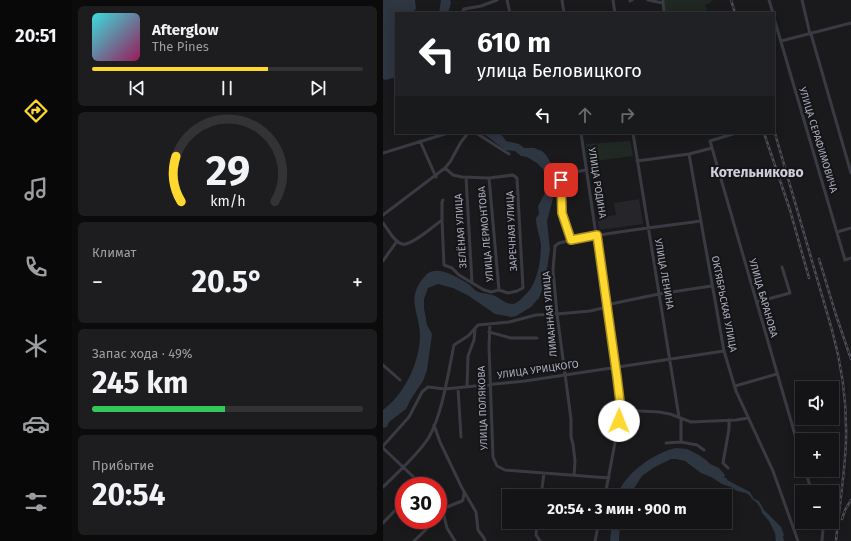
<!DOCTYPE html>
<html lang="ru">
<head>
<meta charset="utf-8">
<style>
  body { margin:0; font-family:"Fira Sans",sans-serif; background:#1d1d1f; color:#f1f3f6; height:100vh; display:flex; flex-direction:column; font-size:15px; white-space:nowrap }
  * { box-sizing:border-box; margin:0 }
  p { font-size:13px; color:#9d9ea1 }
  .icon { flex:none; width:22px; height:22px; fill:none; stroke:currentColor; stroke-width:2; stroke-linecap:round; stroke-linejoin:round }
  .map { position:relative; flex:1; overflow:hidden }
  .drawer { display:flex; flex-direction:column; gap:6px; padding:6px; background:#0b0b0c; width:311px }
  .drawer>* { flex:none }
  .guide { position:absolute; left:12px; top:12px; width:380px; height:122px; border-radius:0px; box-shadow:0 2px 10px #0003,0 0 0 1px #333335; background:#202124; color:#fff; overflow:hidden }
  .buttons { position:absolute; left:412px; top:381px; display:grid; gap:8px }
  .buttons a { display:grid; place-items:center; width:44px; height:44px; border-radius:0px; background:#141416; box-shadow:0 2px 10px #0003,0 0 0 1px #333335; font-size:20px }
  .speed { position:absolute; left:12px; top:477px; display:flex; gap:8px; font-size:20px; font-weight:700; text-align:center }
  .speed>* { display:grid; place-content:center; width:52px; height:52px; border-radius:50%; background:#141416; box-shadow:0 2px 10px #0003,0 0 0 1px #333335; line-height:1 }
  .speed .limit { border:6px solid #d22; background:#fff; color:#111 }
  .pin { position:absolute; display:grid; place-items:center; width:34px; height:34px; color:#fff; margin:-17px; border-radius:8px; box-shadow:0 2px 6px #0006 }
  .me { position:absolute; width:44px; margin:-22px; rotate:1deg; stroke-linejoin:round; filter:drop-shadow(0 0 3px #0008) }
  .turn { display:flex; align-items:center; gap:14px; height:84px; padding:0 16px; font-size:18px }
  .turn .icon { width:52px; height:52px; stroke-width:2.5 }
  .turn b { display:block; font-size:28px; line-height:34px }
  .lanes { display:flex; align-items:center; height:38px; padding:0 16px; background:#0003; justify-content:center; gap:20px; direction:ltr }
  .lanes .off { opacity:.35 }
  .big { font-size:30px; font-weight:700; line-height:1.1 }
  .drawer .widget { flex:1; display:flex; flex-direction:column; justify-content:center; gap:6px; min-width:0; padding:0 14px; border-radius:6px; background:#1d1d1f }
  .drawer .dial { align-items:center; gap:0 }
  .dial svg { height:104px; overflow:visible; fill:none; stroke:#333335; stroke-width:7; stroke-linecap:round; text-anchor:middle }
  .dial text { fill:#f1f3f6; stroke:none }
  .song { display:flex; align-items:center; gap:12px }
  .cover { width:48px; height:48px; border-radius:6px; background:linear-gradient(135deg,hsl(180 70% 55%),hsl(330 70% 35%)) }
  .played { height:4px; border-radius:2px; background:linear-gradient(90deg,#ffd82f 65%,#333335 65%) }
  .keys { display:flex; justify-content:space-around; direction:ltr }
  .heat { display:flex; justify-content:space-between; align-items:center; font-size:22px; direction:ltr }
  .charge { height:6px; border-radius:3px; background:linear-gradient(90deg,#34c759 49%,#333335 0) }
  .trip { position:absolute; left:119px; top:489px; width:230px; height:40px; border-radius:0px; background:#141416; box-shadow:0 2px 10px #0003,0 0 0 1px #333335; font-weight:700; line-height:40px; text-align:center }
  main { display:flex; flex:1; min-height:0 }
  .tab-bar { display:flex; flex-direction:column; width:72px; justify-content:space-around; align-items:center; background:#080809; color:#9d9ea1 }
  .tab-bar .icon { width:28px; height:28px }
  .tab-bar .current { color:#ffd82f }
  .tab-bar b { font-size:18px; color:#f1f3f6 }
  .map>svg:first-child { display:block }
</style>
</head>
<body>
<main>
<nav class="tab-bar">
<b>20:51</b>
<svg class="icon current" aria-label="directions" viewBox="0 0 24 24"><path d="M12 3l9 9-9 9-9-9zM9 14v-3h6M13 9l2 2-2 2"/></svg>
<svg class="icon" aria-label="music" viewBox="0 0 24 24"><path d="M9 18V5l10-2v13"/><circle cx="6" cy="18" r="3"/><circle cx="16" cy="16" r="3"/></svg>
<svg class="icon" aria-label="phone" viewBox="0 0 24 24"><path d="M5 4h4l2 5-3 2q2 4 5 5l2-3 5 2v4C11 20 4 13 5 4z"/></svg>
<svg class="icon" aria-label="climate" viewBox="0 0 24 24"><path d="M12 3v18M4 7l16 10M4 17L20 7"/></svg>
<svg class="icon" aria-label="car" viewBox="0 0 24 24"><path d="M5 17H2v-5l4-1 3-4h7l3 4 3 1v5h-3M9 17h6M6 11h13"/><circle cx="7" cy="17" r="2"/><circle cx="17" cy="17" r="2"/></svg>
<svg class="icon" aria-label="filters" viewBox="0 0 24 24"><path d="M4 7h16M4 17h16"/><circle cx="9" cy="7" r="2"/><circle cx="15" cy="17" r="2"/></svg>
</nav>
<section class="drawer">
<div class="widget">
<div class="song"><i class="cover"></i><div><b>Afterglow</b><p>The Pines</p></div></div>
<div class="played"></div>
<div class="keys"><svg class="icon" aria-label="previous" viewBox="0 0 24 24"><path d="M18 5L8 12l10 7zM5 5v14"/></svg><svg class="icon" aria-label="pause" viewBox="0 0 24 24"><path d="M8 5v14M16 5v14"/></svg><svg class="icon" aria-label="next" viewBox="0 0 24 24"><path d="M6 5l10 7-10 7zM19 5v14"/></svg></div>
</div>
<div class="widget dial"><svg viewBox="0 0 100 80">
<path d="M14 69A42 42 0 1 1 86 69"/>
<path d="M14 69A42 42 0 0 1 10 34" stroke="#ffd82f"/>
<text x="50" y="56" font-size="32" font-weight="700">29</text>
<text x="50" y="72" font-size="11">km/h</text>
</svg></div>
<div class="widget"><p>Климат</p>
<div class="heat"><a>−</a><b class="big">20.5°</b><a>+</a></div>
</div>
<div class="widget"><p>Запас хода · 49%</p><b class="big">245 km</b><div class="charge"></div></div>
<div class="widget"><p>Прибытие</p><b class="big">20:54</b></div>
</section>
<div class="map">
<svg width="468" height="541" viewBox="0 0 468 541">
  <rect width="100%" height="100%" fill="#1a1a1d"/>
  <!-- built -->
  <path fill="#26262a" d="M256,199L260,224L216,230L214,218L233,215L231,203Z"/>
  <!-- green -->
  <path fill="#1f2822" d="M282,0H329L328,2L322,5L324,13H284L282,12Z
    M247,141L250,156L205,162L203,144Z"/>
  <!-- water -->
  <path fill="#2e3642" d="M0,0H32L33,9L31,11L24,12V13H13V77L3,80L0,79Z
    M58,0H67L68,3L65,13H56Z
    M100,133C109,133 118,131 123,141L136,144L141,148H151L159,151L163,155L169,165L173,187L164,221L167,250L162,281L156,298L148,307L133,316L128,317L112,314L86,296L70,288L55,284L45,288L41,299V308L44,325L49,334L44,370L40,381L28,399L23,409L6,422L4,427L0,428V410C21,394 36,364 37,337C37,311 21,299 43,275C53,264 74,277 84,283C88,285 90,289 93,291C99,294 107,293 114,297C119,300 123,304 130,304C135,303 140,297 144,293C151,286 154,275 156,266C157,261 158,250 158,245C157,236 153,227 153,218L156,214L155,206L162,193V187L164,182L160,169L154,163L144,157L138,156L132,151L122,150Z
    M293,448L304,449L316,455L323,460L327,464L336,468L342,475L341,478H344V480L367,492L371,499L376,501L381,510L398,527L401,535L400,536L401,541H393L392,533L386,521L379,513L378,509L374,503L369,499L367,496L363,493L354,491L348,487L339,484L328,477L318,473L302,461L293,459H288L270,468L259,476L246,496H234C241,474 270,453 293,448Z
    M229,522H237L236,541H227Z"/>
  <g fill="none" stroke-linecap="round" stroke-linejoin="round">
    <!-- minor -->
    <path stroke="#3a3a42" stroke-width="3" d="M124,0L127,13
      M179,0L181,13
      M230,0L232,13
      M265,0L280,3
      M280,0L281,13
      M386,0L390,13
      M419,0L427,34
      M247,1L249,0
      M79,13L81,9L98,6L114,0
      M391,18L462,260L468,258
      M428,34L468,173
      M398,41L468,23
      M93,133L126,154
      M198,133L234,377L238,410L236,421L222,496
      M250,133L296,417
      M353,133L327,141L419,459
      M37,141L53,177
      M0,153L65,133
      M306,154L341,351L353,391L390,471L415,541
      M254,161L306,154L329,148
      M83,177L89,283
      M106,178L116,290
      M0,215L62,168L67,162L78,142L85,133
      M59,220V202L60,200
      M0,223C5,229 11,242 19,244C27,247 52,225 59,220L61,265L69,268L76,275L101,290L108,292L116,290L125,293L134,291L140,288L134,178L130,175L106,178L79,177L70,175L62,168
      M454,232L468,228
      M187,240L179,213L178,177L180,174L203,170
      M0,261L14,241
      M374,302L407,293L399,267
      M107,324L106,347L110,457L114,466L122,470L226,478
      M106,332L128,338H154
      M0,365L17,380
      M352,386L394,374
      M84,387L85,356L91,340L92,329
      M75,388L78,437
      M238,410L276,412L287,414L308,422L353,420L365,418
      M298,418V442L314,445L321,450
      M51,425L57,442L79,488L93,512L95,530L101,538L102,541
      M283,443L298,442
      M0,446L26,417L39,392L45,387L62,389L142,381L341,351
      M0,448L40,486
      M345,468L340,463L346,429V420
      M422,470L429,492
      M191,475L192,461L190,444L188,437V419L174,314L170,270L172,246L176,243C222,232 270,228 317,221
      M0,487C15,472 35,455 46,437C60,412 65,373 71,345L85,336L95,325L126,322L153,315L174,314L207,311L224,307L228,304L242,301L276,294L328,286
      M55,496L62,507H64L79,501L80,500L81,493
      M158,496L161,473
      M59,508L64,528L72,541
      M55,517L59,508
      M154,522L153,535L157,541
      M438,522L440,529L439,541
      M0,523L21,501
      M31,541L53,520
      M212,541L216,522"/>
    <!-- rail casing -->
    <g stroke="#4d4e57" stroke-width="2.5">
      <path id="rail" d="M348,0L352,13
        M391,130L449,330C459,366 464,403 463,440C462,473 456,508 453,541
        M381,133L407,210L426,278
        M436,259L453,315L468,359
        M459,519L462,510L468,500"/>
    </g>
    <!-- rail -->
    <use href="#rail" stroke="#151518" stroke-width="1" stroke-dasharray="3" stroke-linecap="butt"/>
  </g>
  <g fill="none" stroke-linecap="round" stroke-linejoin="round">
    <!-- route casing -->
    <g stroke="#a68c1f" stroke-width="10">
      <path id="route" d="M178,180L179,213L188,240L214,235L234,377L238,410L236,421"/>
    </g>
    <!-- route -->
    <use href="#route" stroke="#ffd82f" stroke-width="7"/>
  </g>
  <g text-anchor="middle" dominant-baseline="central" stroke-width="4" stroke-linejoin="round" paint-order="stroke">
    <!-- street labels -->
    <g font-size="10" fill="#abaebd" stroke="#151518">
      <text transform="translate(435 140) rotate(73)">УЛИЦА СЕРАФИМОВИЧА</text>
      <text transform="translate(214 183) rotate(81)">УЛИЦА РОДИНА</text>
      <text transform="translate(78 231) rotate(-94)">ЗЕЛЁНАЯ УЛИЦА</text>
      <text transform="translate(129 231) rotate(-93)">ЗАРЕЧНАЯ УЛИЦА</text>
      <text transform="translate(103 234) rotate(-95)">УЛИЦА ЛЕРМОНТОВА</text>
      <text transform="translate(281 274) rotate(80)">УЛИЦА ЛЕНИНА</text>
      <text transform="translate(380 298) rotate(74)">УЛИЦА БАРАНОВА</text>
      <text transform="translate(341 304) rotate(79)">ОКТЯБРЬСКАЯ УЛИЦА</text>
      <text transform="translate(167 314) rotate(-95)">ЛИМАННАЯ УЛИЦА</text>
      <text transform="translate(155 370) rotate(-8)">УЛИЦА УРИЦКОГО</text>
      <text transform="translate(100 408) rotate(-92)">УЛИЦА ПОЛЯКОВА</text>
    </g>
    <!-- district labels -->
    <g font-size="14" font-weight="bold" fill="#cdced9" stroke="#151518">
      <text x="374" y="172">Котельниково</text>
    </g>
  </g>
</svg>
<div class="buttons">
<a><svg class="icon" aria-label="sound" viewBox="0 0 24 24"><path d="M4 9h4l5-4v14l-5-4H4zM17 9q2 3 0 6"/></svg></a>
<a>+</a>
<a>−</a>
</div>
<div class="speed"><div class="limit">30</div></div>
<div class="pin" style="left:178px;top:180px;background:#d93025"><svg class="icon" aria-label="arrive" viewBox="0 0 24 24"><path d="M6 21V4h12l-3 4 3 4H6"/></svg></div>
<svg class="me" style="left:236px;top:421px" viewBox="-20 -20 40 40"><circle r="19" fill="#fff"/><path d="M0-13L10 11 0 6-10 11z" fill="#ffd82f"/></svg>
<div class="trip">20:54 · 3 мин · 900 m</div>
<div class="guide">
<div class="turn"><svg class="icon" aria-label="left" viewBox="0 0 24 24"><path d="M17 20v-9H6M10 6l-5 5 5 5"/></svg><div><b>610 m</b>улица Беловицкого</div></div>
<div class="lanes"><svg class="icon" aria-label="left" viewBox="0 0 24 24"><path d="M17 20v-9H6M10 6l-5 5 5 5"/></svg><svg class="icon off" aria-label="ahead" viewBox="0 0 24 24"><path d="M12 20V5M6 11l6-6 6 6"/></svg><svg class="icon off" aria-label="right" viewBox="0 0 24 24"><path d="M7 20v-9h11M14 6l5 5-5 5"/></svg></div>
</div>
</div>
</main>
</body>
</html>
